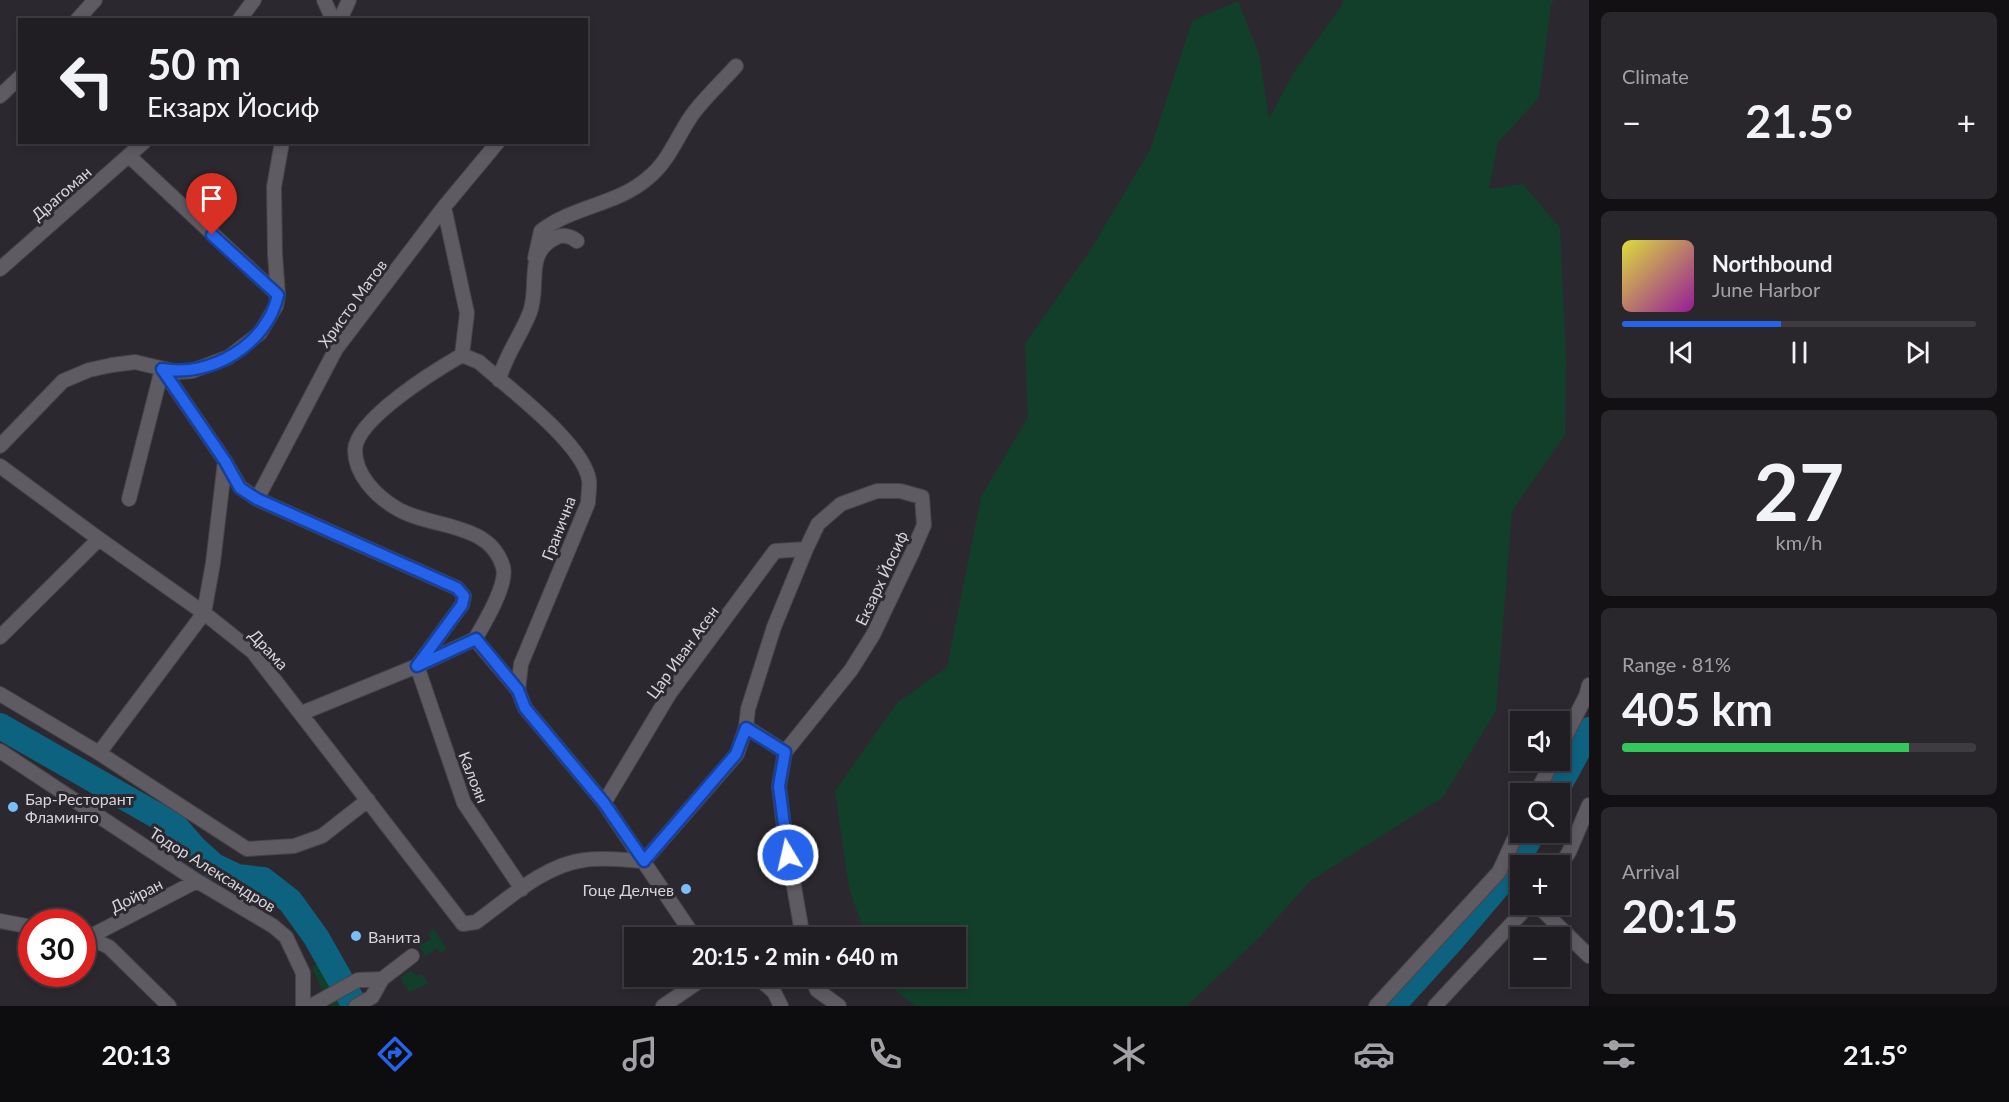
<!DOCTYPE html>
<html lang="en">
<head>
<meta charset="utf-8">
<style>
  body { margin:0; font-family:Lato,sans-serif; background:#29272b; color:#f1f3f6; height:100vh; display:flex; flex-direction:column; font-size:22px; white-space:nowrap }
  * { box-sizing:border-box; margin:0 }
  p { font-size:20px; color:#a2a2a6 }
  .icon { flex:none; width:33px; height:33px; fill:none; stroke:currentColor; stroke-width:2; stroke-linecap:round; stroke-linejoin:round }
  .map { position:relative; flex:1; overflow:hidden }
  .sheet { display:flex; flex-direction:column; gap:12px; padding:12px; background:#121013; width:420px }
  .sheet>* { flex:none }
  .guide { position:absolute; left:18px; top:18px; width:570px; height:126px; border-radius:0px; box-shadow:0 3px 9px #0003,0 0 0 2px #3e3c41; background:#211e23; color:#f1f3f6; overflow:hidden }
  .fabs { position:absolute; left:1510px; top:711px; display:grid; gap:12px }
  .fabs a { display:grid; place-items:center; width:60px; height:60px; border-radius:0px; background:#211e23; box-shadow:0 3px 9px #0003,0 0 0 2px #3e3c41; font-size:30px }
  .speed { position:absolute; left:18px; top:909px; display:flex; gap:12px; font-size:30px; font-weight:700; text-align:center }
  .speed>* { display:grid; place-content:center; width:78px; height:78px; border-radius:50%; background:#211e23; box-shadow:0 3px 9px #0003,0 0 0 2px #3e3c41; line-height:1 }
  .speed .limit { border:9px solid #d22; background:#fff; color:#111 }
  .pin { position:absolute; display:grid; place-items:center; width:51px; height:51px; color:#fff; margin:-62px -26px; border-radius:50% 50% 50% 0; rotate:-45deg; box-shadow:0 0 6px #0007 }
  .pin .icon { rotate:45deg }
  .me { position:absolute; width:66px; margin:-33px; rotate:351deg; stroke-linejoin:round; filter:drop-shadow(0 0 4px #0008) }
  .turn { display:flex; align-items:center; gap:21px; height:126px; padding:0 30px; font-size:27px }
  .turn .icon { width:78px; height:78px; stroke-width:2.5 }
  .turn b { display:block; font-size:42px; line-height:51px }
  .big { font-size:45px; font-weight:700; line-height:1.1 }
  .sheet .card { flex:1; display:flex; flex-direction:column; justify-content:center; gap:9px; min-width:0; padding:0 21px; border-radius:9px; background:#29272b }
  .sheet .dial { align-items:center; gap:0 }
  .dial b { font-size:78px; line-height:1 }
  .song { display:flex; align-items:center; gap:18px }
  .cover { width:72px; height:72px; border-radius:9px; background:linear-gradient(135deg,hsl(60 70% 55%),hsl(300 70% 35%)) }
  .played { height:6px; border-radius:3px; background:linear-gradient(90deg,#2563eb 45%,#3e3c41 45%) }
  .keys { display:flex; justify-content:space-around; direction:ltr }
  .heat { display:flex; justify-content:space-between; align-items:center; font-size:33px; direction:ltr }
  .charge { height:9px; border-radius:4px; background:linear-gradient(90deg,#34c759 81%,#3e3c41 0) }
  .trip { position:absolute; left:624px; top:927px; width:342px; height:60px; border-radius:0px; background:#211e23; box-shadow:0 3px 9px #0003,0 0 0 2px #3e3c41; font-weight:700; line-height:60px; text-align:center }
  .tabs { display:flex; height:96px; justify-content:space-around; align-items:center; background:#0d0c0e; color:#a2a2a6 }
  .tabs .icon { width:42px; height:42px }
  .tabs .on { color:#2563eb }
  .tabs b { font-size:27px; color:#f1f3f6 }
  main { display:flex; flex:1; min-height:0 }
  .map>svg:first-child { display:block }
</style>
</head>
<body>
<main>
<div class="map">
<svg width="1589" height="1006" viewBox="0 0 1589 1006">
  <rect width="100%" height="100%" fill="#2c282f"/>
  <!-- green -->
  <path fill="#123f2a" d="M1343,0H1554L1551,5L1539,98L1498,142L1489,189L1523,184L1560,228L1566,358L1565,435L1512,511L1496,711L1443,797L1310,881L1261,936L1187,1006H915L879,977L956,976V938L866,937L849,888L835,791L897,703L947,667L981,497L1028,417L1025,344L1091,249L1150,150L1192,21L1238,1L1259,54L1269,118L1294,72L1342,5Z
    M434,929L447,949L441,953L437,948L425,956L419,946L431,939L428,933Z
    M333,950L341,963L362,1006H329L312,968Z
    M410,971L416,975L421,974L429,983L409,992L400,978Z"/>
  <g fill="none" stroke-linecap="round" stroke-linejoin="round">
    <!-- river -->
    <path stroke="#0d6280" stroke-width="26" d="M0,726L175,826L195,849L214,866L237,877L263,880L290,901L316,937L355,1006
      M1554,794L1589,730
      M1392,1006L1450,942L1513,868L1533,832"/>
    <!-- street casing -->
    <g stroke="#474449" stroke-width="16">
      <path id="street" d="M324,0L333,20
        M77,20L95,0
        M239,20L254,0
        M340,20L349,0
        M0,96L20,77
        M129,156L278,295
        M444,207L467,313L462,355C436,370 356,419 355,450C355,475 376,496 396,508C430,529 490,521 503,567C508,584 484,624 475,639
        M535,258L541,231C573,206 617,205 648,178C668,162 676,139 690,118C700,102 723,81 736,66
        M0,269L144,142
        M462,355L479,362C507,387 583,443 589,480C590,487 588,496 588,503L521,664L518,690
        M162,369L225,461L240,487L257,499L457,588L464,596L462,605L417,666L475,639L518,690L525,708L604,803L695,938
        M499,380C505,355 521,336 530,312C540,285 524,254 555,238C563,234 571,236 577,241
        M0,446L63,381L89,370L112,365L135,362L177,372L192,371L229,357L260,333L276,306L278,295L275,254L274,187L282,142
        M0,466L99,539L204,613L253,652L463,924L476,922C508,899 544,865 584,860C604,857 624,860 644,861
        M129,499L162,369
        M257,499L336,349L444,207L498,142
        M0,637L99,539
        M0,694L99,753L247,849L294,846L322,836L368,800
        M302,713L417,666L464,803L522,889
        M746,727L785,752L779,786L785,835L803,938
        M1560,747L1586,696L1589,685
        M0,751L197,881L273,926L286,937L303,973V1006
        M99,753L204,613L213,563L225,461
        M1536,794L1553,760
        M604,803L670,693L775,551L806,549
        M644,861L737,754L746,727L748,709L774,627L806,549L818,524L841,504L877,491H900L922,497L924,525L912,553L873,635L851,670L785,752
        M1560,866L1569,852L1589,805
        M1536,904L1589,956
        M0,921L32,927
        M85,936L109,947L169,1006
        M89,937L197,881
        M756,976L774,992L781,1006
        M811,976L817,990L839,1006
        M311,1006L358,980L382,979
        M356,1006L372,997L382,979L412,956
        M663,1006L707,976
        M1376,1006L1499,872L1521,824
        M1435,1006L1530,904"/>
    </g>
    <!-- street -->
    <use href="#street" stroke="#5f5b62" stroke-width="14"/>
  </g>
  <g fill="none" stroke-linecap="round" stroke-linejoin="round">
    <!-- route casing -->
    <g stroke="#184099" stroke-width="15">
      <path id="route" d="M212,235L278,295C267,345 210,378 162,369L225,461L240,488L257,499L457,588L464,596L462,605L417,666L476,639L518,690L525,708L604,803L644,861L736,754L746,728L785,752L779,786L788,855"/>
    </g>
    <!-- route -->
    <use href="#route" stroke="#2563eb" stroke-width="10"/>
  </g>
  <!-- markers -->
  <g fill="#78bff7" stroke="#2c282f" stroke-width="2">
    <circle cx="13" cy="807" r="6"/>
    <circle cx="686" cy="889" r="6"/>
    <circle cx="356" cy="936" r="6"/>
  </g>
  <g text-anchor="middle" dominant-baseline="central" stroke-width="6" stroke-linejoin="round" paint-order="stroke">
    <!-- street labels -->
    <g font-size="16" fill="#d7d4d8" stroke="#2c282f">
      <text transform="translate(61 193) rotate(-41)">Драгоман</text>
      <text transform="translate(352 303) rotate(-54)">Христо Матов</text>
      <text transform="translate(558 528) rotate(-69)">Гранична</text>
      <text transform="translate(881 578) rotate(-65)">Екзарх Йосиф</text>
      <text transform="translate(269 649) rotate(47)">Драма</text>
      <text transform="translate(682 652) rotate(-54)">Цар Иван Асен</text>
      <text transform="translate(474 777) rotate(68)">Калоян</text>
      <text transform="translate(213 869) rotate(32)">Тодор Александров</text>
      <text transform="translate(136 895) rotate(-27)">Дойран</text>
    </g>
    <!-- poi labels -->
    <g font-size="16" fill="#d7d4d8" stroke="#2c282f" text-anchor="start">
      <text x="25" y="798">Бар-Ресторант<tspan x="25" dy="18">Фламинго</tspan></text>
      <text x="674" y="889" text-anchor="end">Гоце Делчев</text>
      <text x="368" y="936">Ванита</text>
    </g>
  </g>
</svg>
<div class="fabs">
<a><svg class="icon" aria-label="sound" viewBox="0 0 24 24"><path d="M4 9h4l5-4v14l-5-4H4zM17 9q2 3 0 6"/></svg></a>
<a><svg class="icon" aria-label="search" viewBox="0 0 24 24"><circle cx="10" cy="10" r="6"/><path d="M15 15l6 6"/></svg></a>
<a>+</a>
<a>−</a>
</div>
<div class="speed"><div class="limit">30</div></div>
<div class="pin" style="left:212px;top:235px;background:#d93025"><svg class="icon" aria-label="arrive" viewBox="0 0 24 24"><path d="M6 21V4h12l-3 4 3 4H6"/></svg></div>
<svg class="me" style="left:788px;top:855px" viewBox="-20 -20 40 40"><circle r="17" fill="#2563eb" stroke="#fff" stroke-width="3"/><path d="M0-11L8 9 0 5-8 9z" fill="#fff"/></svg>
<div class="trip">20:15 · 2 min · 640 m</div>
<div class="guide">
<div class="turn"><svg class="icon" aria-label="left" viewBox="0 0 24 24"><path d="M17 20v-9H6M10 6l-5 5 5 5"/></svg><div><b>50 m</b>Екзарх Йосиф</div></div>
</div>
</div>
<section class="sheet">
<div class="card"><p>Climate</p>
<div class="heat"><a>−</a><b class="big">21.5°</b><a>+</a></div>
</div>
<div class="card">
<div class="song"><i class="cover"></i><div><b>Northbound</b><p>June Harbor</p></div></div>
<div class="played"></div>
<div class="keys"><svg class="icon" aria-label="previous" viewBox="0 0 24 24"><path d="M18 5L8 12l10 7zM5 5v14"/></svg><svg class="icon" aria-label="pause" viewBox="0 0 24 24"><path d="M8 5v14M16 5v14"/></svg><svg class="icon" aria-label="next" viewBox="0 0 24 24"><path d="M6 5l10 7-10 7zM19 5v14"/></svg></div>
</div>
<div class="card dial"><b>27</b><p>km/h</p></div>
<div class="card"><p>Range · 81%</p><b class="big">405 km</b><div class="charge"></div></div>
<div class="card"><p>Arrival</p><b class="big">20:15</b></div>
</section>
</main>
<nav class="tabs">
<b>20:13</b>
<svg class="icon on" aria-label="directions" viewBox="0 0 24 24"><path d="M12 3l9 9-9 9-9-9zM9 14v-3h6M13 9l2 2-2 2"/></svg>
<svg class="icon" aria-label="music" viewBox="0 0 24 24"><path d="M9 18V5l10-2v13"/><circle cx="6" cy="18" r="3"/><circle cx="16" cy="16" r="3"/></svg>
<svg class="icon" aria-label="phone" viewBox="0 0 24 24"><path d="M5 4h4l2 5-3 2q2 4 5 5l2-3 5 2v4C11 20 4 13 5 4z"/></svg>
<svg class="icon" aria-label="climate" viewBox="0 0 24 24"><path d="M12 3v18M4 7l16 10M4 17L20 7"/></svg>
<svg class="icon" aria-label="car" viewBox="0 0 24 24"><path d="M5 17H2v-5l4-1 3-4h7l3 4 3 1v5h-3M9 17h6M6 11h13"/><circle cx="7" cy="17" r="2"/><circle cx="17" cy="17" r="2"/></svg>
<svg class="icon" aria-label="filters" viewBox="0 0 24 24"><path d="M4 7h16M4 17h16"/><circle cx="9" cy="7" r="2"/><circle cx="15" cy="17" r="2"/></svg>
<b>21.5°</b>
</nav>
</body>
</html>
